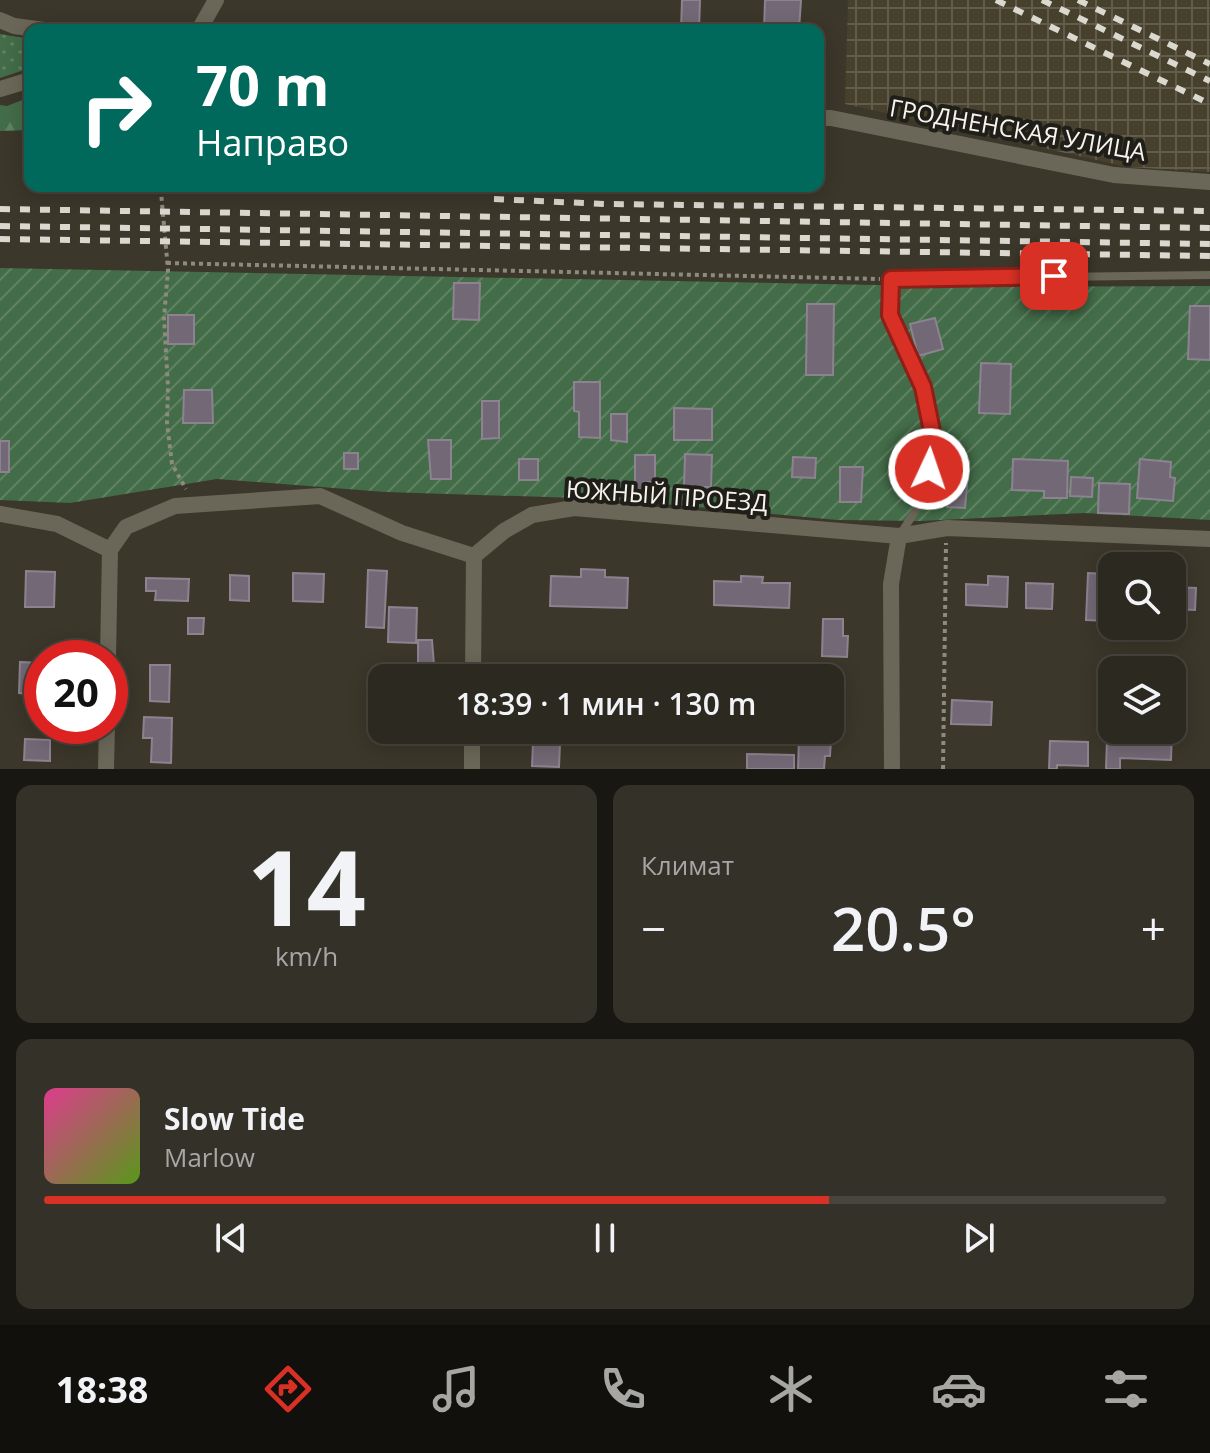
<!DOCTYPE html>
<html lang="ru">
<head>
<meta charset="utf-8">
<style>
  body { margin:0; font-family:"Open Sans",sans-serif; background:#343129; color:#f1f3f6; height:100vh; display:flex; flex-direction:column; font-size:30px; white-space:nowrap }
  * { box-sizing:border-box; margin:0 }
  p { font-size:26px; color:#a6a6a5 }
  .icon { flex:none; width:44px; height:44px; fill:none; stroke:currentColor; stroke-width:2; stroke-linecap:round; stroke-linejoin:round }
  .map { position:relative; height:769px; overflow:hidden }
  .details { display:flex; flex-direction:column; gap:16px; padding:16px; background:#181712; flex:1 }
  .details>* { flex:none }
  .top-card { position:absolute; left:24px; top:24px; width:800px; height:168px; border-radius:16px; box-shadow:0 4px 20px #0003,0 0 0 2px #48453e; background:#00695c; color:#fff; overflow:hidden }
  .controls { position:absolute; left:1098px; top:552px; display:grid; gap:16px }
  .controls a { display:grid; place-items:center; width:88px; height:88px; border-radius:16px; background:#2c2920; box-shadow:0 4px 20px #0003,0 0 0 2px #48453e; font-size:40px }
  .speed { position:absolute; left:24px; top:640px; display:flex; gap:16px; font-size:40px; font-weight:700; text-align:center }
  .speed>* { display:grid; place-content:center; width:104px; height:104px; border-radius:50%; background:#2c2920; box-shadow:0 4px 20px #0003,0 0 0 2px #48453e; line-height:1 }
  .speed .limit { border:12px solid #d22; background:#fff; color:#111 }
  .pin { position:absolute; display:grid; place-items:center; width:68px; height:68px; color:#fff; margin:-34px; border-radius:16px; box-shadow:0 4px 12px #0006 }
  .me { position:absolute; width:88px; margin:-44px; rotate:3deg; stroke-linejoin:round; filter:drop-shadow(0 0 6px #0008) }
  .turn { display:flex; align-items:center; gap:28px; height:168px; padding:0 40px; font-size:36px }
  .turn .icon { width:104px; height:104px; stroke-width:2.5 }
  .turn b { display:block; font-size:56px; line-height:68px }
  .big { font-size:60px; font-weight:600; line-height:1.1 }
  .details .widget { flex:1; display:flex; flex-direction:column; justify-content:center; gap:12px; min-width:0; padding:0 28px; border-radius:16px; background:#343129 }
  .details .dial { align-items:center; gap:0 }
  .dial b { font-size:104px; line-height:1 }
  .song { display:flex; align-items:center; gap:24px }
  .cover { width:96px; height:96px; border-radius:12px; background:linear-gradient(135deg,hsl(330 70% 55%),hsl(90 70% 35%)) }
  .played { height:8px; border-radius:4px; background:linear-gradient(90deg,#d93025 70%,#48453e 70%) }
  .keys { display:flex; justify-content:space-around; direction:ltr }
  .heat { display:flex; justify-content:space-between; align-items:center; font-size:44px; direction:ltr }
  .details .tiles { flex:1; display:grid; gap:16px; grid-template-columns:1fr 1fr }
  .widget:last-child { grid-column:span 2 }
  .trip { position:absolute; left:368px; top:664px; width:476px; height:80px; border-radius:16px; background:#2c2920; box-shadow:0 4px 20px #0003,0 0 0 2px #48453e; font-weight:600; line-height:80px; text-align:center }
  .tab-bar { display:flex; height:128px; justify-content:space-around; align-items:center; background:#12100d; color:#a6a6a5 }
  .tab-bar .icon { width:56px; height:56px }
  .tab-bar .selected { color:#d93025 }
  .tab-bar b { font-size:36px; color:#f1f3f6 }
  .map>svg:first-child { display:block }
</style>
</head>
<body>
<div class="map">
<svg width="1210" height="769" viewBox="0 0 1210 769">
  <defs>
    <pattern id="industrial-grid" width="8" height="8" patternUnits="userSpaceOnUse" patternTransform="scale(2)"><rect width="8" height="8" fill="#46402c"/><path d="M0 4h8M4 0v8" fill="none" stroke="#615c4b"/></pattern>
    <pattern id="grass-dots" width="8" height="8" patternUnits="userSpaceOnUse" patternTransform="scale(2)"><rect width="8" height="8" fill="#436c48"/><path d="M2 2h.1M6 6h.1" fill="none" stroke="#5f8263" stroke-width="1.8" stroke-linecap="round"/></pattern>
    <pattern id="forest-firs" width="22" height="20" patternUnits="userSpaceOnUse" patternTransform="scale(2)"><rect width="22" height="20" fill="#436c48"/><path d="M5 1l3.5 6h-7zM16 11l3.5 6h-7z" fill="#5f8263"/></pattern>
    <pattern id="garden-furrows" width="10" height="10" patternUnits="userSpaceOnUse" patternTransform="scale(2)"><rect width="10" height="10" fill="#436c48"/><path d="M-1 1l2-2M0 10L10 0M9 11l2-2" fill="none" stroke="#5f8263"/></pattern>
  </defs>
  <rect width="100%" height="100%" fill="#3b372a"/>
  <!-- industrial -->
  <path fill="url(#industrial-grid)" d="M848,0H1210V172L1128,167L845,104Z"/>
  <!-- grass -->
  <path fill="url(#grass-dots)" d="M0,34L30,39V68L0,78Z"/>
  <!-- forest -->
  <path fill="url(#forest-firs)" d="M30,97V130L0,131V105L7,106Z"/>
  <!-- garden -->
  <path fill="url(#garden-furrows)" d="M0,268L978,287L1210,286V520L1084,513L920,521L837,520L609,499L385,492L217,479L70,503L0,500Z"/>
  <!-- building -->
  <path fill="#736976" stroke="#8c8290" stroke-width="2" d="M682,0H700L699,30H681Z
    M765,0H801L799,30H764Z
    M454,283H480L479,320L453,319Z
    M807,304H834L833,375H806Z
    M1190,306H1210V360L1188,359Z
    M168,315H194V344H168Z
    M935,318L943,349L918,356L910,324Z
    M981,363L1011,364L1010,414L979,413Z
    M574,382H600V438L579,437V412L574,411Z
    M184,390H212L213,423H183Z
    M482,401H499V438L482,439Z
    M674,408L712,409V440H674Z
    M611,414H627V442L611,440Z
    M428,440H451V479H431Z
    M0,441H9V472H0Z
    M344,453H358V469H344Z
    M685,454L712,455L711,487H684Z
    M635,455H655V482H644V503H635Z
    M793,457L816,458L815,478L792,477Z
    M519,459H538V480H519Z
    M1013,459L1068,461L1067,498H1044V491L1012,490Z
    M1140,459L1171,462L1170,477L1175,478L1173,501L1137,498Z
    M949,460L969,461L965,508L947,507Z
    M840,467H863L861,502H840Z
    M1071,477L1093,478L1092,497L1070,496Z
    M1099,483L1130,484L1129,514L1098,513Z
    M581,569L605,570V577L628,578L627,608L550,606L551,576L581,577Z
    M368,570L387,571L384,628L366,627Z
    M26,571L55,572L54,607H25Z
    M293,573L324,574L323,602L293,601Z
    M1088,573L1105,574L1104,586H1112V625L1109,624V621L1086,620Z
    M230,575L249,576V601L230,600Z
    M741,576L763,577L762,583H790L789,608L714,605V581L741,582Z
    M988,576L1008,577L1007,607L966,605V584L988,585Z
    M146,578L189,579L188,601L155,600L156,591H146Z
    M1026,583L1053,584L1052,609L1026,608Z
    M1172,587L1196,588L1195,610L1172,609Z
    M389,607L417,608L416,643L388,642Z
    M188,618H204L203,634H188Z
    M823,619H843V636H848L847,657L822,656Z
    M418,640H432L434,665H418Z
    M20,662L42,663V703L32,702V694L19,693Z
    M150,665H170L169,702L150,701Z
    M417,672L457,674V678H417Z
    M952,700L992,702L991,725L951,724Z
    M379,707H382V730H439V732L379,733Z
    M144,717L172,718L171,763L151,762L152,738H143Z
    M1133,730H1172L1171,760L1120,758V769H1106L1107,740H1118V733L1133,734Z
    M799,738L831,739L830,756H825L824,769H798Z
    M25,739L50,740V761L24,760Z
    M1050,741L1088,742V766L1057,765V769H1049Z
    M533,743L560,744L559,767L532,766Z
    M747,754L794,755V769H747Z"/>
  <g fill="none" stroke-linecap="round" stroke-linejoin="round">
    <!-- path -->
    <path stroke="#8d8a7e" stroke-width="4" stroke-dasharray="4 4" stroke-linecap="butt" d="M78,189L161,192L168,270L164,318L168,387L167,423L172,464L186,489
      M167,263L880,279
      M943,769L946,543"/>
    <!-- service -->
    <path stroke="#6b6758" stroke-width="8" d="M899,536L924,498L934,441L923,387L890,315L891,279L1210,275"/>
    <!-- minor -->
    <path stroke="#6b6758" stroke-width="16" d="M0,20L14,26L44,30
      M199,30L216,0
      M0,89L30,80
      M818,118H831L1114,175L1210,182
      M0,514L57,524L110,550
      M899,536L947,528L1210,539
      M110,550L126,527L175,506L320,496L402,533L474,556
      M474,556L504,531L532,515L574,508L899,536L891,584L892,769
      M108,658L110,550
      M473,678L474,556
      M106,769L107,726
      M472,769V730"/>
    <!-- rail -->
    <path stroke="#dbd8cf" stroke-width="6" stroke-dasharray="10 10" stroke-linecap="butt" d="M996,0L1210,104
      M1042,0L1210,81
      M1078,0L1210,64
      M494,199L605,204L1210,211
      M0,209L1210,228
      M0,226L1210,244
      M0,239L1210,256"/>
  </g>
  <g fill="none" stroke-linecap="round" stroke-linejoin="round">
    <!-- route casing -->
    <g stroke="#8d1f18" stroke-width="20">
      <path id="route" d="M929,469L934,441L923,387L890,315L891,279L1054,276"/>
    </g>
    <!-- route -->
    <use href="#route" stroke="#d93025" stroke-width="14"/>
  </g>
  <g text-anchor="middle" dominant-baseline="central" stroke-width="8" stroke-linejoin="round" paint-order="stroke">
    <!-- street labels -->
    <g font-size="24" fill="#f6f4eb" stroke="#201e19">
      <text transform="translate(1018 129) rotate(10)">ГРОДНЕНСКАЯ УЛИЦА</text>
      <text transform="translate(667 495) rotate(4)">ЮЖНЫЙ ПРОЕЗД</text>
    </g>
  </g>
</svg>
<div class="controls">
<a><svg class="icon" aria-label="search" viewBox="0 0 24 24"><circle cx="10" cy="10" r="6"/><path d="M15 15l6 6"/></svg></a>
<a><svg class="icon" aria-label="layers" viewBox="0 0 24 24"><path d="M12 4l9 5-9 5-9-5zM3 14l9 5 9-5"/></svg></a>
</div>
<div class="speed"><div class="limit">20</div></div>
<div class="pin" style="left:1054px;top:276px;background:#d93025"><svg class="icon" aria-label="arrive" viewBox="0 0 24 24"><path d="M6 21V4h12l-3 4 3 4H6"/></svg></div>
<svg class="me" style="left:929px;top:469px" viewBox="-20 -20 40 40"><circle r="17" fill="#d93025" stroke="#fff" stroke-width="3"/><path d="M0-11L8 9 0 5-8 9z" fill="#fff"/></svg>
<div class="trip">18:39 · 1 мин · 130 m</div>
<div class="top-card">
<div class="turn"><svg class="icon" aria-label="right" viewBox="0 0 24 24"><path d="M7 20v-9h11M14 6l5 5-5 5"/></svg><div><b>70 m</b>Направо</div></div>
</div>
</div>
<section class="details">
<div class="tiles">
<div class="widget dial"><b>14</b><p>km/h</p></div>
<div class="widget"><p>Климат</p>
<div class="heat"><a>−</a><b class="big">20.5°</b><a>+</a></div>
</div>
<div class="widget">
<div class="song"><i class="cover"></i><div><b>Slow Tide</b><p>Marlow</p></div></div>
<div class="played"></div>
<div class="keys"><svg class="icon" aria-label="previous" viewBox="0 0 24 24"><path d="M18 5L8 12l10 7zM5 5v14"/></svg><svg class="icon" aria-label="pause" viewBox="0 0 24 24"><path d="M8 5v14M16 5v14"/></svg><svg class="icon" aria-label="next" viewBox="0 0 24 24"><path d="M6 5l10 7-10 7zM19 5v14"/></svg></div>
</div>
</div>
</section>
<nav class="tab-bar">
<b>18:38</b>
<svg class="icon selected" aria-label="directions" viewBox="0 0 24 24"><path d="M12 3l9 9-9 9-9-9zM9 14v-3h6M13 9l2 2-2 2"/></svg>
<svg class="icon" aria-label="music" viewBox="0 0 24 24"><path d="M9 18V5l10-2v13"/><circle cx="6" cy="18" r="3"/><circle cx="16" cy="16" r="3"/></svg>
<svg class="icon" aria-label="phone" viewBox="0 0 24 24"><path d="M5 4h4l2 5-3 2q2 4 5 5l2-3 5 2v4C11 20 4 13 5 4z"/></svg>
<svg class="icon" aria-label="climate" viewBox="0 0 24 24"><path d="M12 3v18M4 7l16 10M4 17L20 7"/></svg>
<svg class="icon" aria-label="car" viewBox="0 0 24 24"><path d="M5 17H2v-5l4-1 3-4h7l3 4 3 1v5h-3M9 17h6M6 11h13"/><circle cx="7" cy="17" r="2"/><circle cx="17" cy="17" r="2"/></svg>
<svg class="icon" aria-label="filters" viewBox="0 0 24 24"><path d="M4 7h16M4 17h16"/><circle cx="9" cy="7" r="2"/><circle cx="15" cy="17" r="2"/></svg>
</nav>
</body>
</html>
